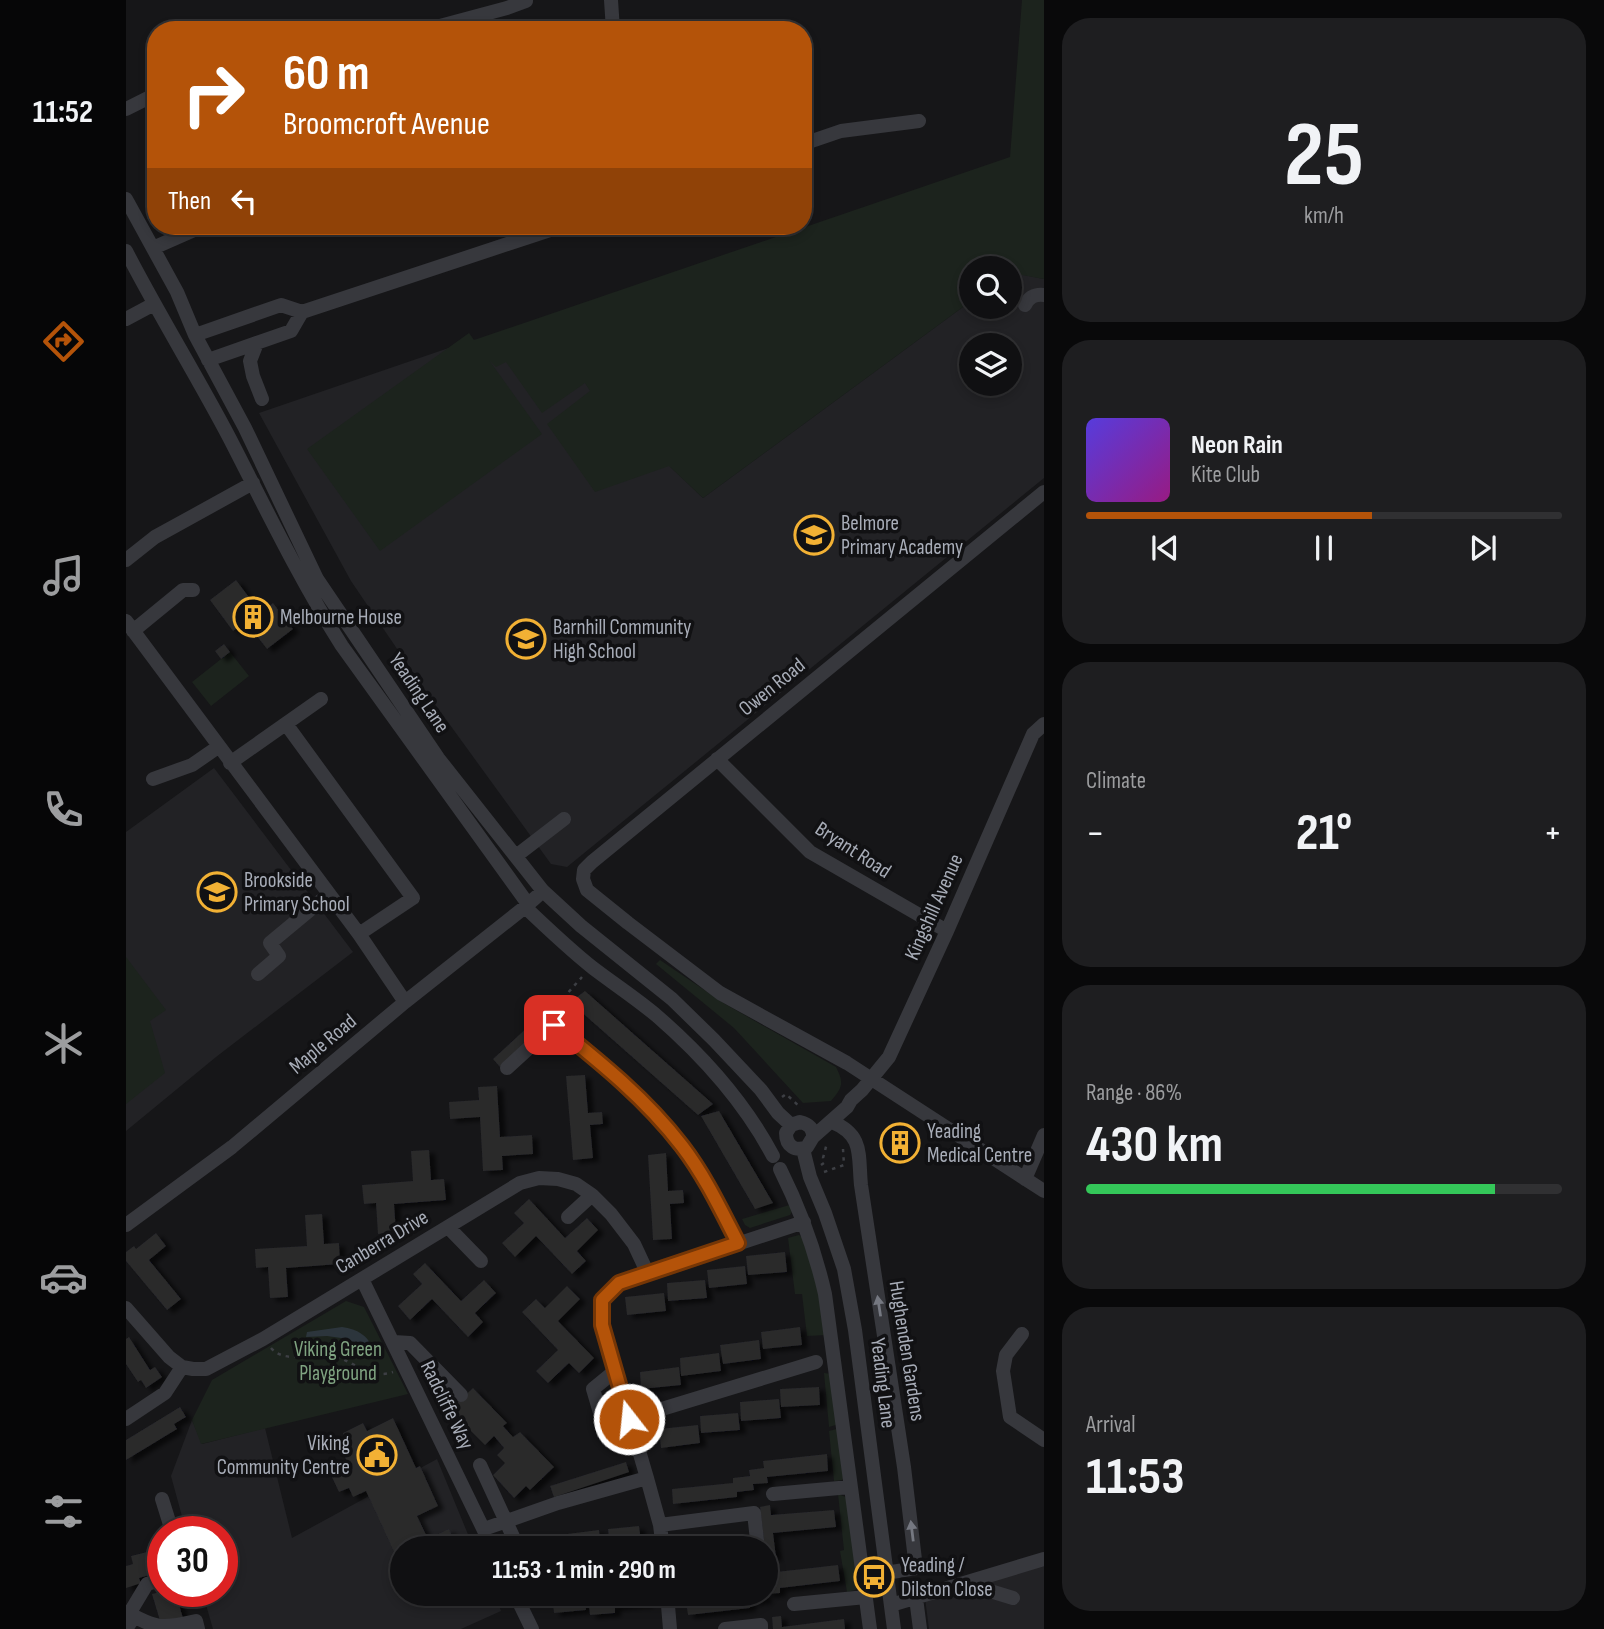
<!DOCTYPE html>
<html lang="en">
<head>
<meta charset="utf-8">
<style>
  body { margin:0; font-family:"Sofia Sans Condensed",sans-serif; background:#1e1e20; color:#f1f3f6; height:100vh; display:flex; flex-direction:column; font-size:26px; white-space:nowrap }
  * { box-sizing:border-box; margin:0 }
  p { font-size:23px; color:#9c9d9f }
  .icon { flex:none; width:38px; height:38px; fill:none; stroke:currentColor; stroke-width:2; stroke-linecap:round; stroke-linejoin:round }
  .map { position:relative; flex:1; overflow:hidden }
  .drawer { display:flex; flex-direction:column; gap:18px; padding:18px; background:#09090a; width:560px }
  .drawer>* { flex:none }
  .guide { position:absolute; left:21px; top:21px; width:665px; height:214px; border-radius:28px; box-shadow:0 4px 10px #0003,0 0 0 2px #303032; background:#b45309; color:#fff; overflow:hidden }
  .fabs { position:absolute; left:833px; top:256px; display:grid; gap:14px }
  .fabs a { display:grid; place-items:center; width:63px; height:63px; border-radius:50%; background:#101012; box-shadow:0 4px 10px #0003,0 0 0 2px #303032; font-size:35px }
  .speed { position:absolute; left:21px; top:1516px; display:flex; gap:14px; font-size:35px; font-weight:700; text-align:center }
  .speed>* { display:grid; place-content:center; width:91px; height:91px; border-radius:50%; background:#101012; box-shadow:0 4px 10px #0003,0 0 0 2px #303032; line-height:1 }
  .speed .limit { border:10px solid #d22; background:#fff; color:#111 }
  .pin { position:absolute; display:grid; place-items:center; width:60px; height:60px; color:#fff; margin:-30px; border-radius:14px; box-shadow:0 4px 10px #0006 }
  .me { position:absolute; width:77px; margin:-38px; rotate:344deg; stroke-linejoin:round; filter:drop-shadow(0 0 5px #0008) }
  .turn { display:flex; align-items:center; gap:24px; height:147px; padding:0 21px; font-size:32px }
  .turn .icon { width:91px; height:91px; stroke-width:2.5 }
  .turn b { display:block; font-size:49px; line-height:60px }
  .then { display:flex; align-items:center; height:66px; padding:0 21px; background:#0003; gap:14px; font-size:26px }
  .big { font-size:52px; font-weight:700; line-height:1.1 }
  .drawer .card { flex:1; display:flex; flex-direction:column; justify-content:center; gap:10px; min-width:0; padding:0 24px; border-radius:28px; background:#1e1e20 }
  .drawer .dial { align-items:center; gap:0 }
  .dial b { font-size:91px; line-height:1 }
  .song { display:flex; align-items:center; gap:21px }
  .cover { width:84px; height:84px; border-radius:10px; background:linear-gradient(135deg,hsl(250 70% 55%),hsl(310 70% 35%)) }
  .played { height:7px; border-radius:4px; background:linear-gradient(90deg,#b45309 60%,#303032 60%) }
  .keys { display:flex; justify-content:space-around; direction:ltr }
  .heat { display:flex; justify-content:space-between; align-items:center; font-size:38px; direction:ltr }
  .charge { height:10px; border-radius:5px; background:linear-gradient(90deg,#34c759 86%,#303032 0) }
  .trip { position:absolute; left:264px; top:1536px; width:388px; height:70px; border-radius:35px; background:#101012; box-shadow:0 4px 10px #0003,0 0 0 2px #303032; font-weight:700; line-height:70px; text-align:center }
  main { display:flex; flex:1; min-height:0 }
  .menu { display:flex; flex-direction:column; width:126px; justify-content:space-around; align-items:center; background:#060607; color:#9c9d9f }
  .menu .icon { width:49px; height:49px }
  .menu .on { color:#b45309 }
  .menu b { font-size:32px; color:#f1f3f6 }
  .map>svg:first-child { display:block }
</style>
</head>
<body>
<main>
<nav class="menu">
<b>11:52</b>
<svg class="icon on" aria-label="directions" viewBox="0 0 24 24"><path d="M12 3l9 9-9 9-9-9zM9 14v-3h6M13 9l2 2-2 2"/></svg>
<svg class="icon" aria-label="music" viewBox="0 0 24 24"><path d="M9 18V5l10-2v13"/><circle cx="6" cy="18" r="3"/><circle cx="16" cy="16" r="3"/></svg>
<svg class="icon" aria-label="phone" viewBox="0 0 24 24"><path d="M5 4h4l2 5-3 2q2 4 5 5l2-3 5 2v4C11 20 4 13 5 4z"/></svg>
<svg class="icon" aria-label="climate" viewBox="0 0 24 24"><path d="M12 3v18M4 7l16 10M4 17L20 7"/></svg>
<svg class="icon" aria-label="car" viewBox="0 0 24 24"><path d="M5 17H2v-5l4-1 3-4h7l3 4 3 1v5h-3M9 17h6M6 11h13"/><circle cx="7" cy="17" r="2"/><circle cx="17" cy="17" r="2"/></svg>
<svg class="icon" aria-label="filters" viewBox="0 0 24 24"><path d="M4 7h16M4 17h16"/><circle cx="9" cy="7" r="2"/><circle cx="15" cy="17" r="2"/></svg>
</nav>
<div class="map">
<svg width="918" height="1629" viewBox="0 0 918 1629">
  <defs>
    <filter id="shadow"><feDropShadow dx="6" dy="3.5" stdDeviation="2" flood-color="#0009"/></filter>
  </defs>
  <rect width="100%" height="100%" fill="#161618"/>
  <!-- built -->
  <path fill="#222225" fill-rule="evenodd" d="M884,272L918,279V478L441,867L425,864L303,696L225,581L133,413L346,340L427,334L464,390L577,498L845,301V306H884ZM845,345H884V383H845Z
    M88,768L227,952L90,1057L0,1131V832Z
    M66,1420L76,1444L139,1428L166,1538L311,1459L348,1549H276V1594H368L375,1611L335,1629H87L76,1591H96V1531H60L45,1476Z
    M918,1563V1629H803L799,1598Z"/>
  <!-- green -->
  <path fill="#1c231d" d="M896,0H918V279L884,273V268H845V301L577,498L543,466L469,492L421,424L464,391L459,383L416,413L380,362L370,367L363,360L416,434L254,551L181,449L343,333L348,340L884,157Z
    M104,652L123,676L85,706L66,682Z
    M0,957L40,1010L24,1021L39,1073L0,1104Z
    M534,960L599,1004L710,1067C718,1083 717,1087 705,1101L677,1103L608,1028L530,964Z
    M667,1204L668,1208L664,1215L624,1228L619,1225L616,1219Z
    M673,1235L682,1241L701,1335L681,1336L676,1294H669L662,1238Z
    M220,1301L238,1307L282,1394L75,1444L66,1420L86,1380Z
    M698,1373L706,1374L713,1424L703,1427Z
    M718,1427L719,1477L716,1480L708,1481L703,1431Z
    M712,1494L722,1498L733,1586L729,1590L721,1592L714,1551L718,1550Z"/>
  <!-- water -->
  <path fill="#2c353c" d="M216,1327C231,1329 245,1336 247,1353L240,1354L215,1338L201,1336L180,1337L181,1332Z"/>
  <!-- building -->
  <path fill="#29292c" filter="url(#shadow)" d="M110,580L135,613L147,603L167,629L141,649L120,622L107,631L84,600Z
    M98,644L104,652L95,659L89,651Z
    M459,991L587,1104L572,1115L444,1002Z
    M419,1011L426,1019L374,1067L367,1059Z
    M459,1075L462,1113L476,1112L477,1124L464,1125L467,1158L447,1160L440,1076Z
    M371,1086L374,1137L406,1135L407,1154L376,1156L377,1170L357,1171L354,1117L324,1119L323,1102L353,1100L352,1087Z
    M593,1111L647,1203L629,1209L575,1116Z
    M775,1127L789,1139L769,1163L757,1153L761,1148L759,1146Z
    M303,1150L305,1180L318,1179L320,1200L268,1204L270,1232L252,1234L250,1203L238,1204L236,1185L287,1181L285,1151Z
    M540,1153L542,1191L557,1190L558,1203L544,1204L546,1239L527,1240L522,1155Z
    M403,1199L439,1238L461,1218L472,1230L451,1251L460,1261L446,1274L410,1236L389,1257L376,1243L398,1223L388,1213Z
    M196,1214L198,1244L213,1243L214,1264L160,1268L162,1297L144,1298L142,1267L130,1268L129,1249L181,1246L179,1215Z
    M30,1233L40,1246L23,1260L55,1299L41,1310L0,1261V1252L8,1246L10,1249Z
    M659,1252L661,1272L622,1275L620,1256Z
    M299,1263L335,1301L358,1280L370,1293L349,1313L357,1322L342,1337L306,1299L284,1320L272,1306L296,1284L287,1274Z
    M619,1266L621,1284L583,1288L581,1270Z
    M579,1280L581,1298L542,1301L541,1283Z
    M441,1286L454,1299L432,1321L468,1358L453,1373L443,1363L422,1383L410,1371L432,1350L396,1312L410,1299L419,1308Z
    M538,1293L540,1311L501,1315L499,1297Z
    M674,1327L676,1345L637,1349L635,1332Z
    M3,1337L24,1370L29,1367L36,1377L20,1388L15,1380L12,1382L0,1364V1339Z
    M633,1340L635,1359L597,1364L594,1345Z
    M593,1353L595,1371L555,1376L554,1358Z
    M553,1367L555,1385L515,1389L514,1372Z
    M693,1387L694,1405L655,1407L654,1389Z
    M347,1388L381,1423L377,1426L387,1437L394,1432L428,1467L404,1490L400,1486L388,1498L367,1475L379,1463L371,1455L378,1448L368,1436L359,1445L324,1410Z
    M653,1399L655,1418L615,1421L614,1402Z
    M54,1407L60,1417L48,1424L51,1429L0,1460V1440Z
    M612,1413L614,1430L575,1433L574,1416Z
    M267,1418L290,1468L294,1466L312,1506L291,1516L302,1539L323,1529L332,1549H276V1569L240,1491L227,1497L223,1488L213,1492L205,1475L223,1466L213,1444L220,1441L217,1433L237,1423L241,1431Z
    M572,1425L574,1443L535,1448L533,1429Z
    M701,1454L702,1471L641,1477L642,1483L627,1484L628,1490L611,1492V1497L547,1504L546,1489L607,1483V1478L624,1476L623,1470L638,1468L637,1461Z
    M500,1462L503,1472L428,1497L424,1486Z
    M644,1505L645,1515L708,1510L710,1527L647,1533L650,1557L640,1558L634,1507Z
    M513,1526L515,1542L484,1546L482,1529Z
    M473,1530L475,1549H443L441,1534Z
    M434,1534L435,1549H403L401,1538Z
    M615,1537L616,1549H554L553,1544Z
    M29,1550L35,1572L13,1578L15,1583L0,1588V1566L7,1564L5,1556Z
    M712,1565L714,1581L654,1588V1593L640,1594V1580L651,1579L650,1572Z
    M38,1591H49L57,1618L35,1624L26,1594Z
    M434,1594H458L460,1610L428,1613L426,1595Z
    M488,1594H520L521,1604L489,1607V1613L464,1615L463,1605L489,1602Z
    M619,1594H639L640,1600L624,1602V1608L562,1615L560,1601Z
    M655,1616L656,1627L718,1619L719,1629H647L646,1617Z"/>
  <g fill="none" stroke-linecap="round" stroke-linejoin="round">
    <!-- path -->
    <path stroke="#3d3f44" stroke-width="2.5" stroke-dasharray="3.5 5" stroke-linecap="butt" d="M430,1013L431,1005L456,977
      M656,1097L660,1094L675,1108
      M695,1165L698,1163L697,1158L701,1143
      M698,1172L718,1165L717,1149
      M145,1348C161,1366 189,1350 209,1356C230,1363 244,1380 267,1372"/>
    <!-- minor -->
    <path stroke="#37383d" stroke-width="14" d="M485,0L487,30
      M299,30L381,8L400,1
      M0,109L30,94
      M677,144L715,131L793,121
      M0,199L51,292L69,335L119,428L191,579L312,758L417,891L455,926L546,999L588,1040L635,1090L652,1113L665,1125
      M27,248L77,226
      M0,251C33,315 71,376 104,439C140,509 174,580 216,646L402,904
      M899,305C903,297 909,294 918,295
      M176,312L436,226
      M0,319L28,304
      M69,335L155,305L176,312L165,331L82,360
      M131,343L124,361L127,376L136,399
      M918,492L466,862L458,870L457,879L461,890L502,923L594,993L721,1063L918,1191
      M0,560L29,537L127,483
      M0,621L233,934L279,1002
      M7,631L57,590H67
      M160,724L287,898L233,934
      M591,759L684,852L821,931
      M104,763L195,699
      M27,779L66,765L92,747
      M390,856L438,819
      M399,907C421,928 443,949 467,968C488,984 511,999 531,1016C577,1056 619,1103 647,1156
      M132,974L153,956L144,943L203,894
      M381,1068L428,1025C474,1062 520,1099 556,1146C579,1176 595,1210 613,1243
      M706,1122C738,1135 732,1155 735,1185L778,1467L790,1568L760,1573
      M687,1137C687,1128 683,1124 674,1122L665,1125L660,1133C660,1146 669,1152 681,1147L687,1137L721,1107L725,1100L736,1090L763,1057L821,931L907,734L918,724
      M677,1149L684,1177L699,1213L718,1269L729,1330L768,1629
      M654,1169C674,1209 689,1250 699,1294L744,1629
      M899,1179L918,1135
      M442,1217L466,1195
      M0,1225L106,1147L279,1002L399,907L417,891
      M322,1227L355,1261
      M236,1279L367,1549
      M0,1308L43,1357L56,1367L67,1369H80L137,1339L394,1183L413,1178L432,1179L450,1184L466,1195L485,1214L508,1244L522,1274
      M896,1334L880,1355L877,1371L884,1417L918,1440
      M268,1342L284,1343L335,1395
      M0,1419L39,1393L56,1367
      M503,1419L690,1362
      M482,1440L467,1389L489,1371
      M354,1465L389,1541
      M647,1494L724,1487
      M36,1499L46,1531
      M534,1525L628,1513L632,1549
      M358,1529L432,1503L521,1478
      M537,1549L534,1525L521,1478L476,1325V1300L493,1283L678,1222
      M838,1583L887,1598
      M389,1594L406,1629
      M541,1594L544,1629
      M476,1595V1594
      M790,1598L794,1629
      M668,1604L740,1597
      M765,1605L918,1559
      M0,1612C31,1629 35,1629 70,1621L72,1629
      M3,1614L21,1584L37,1579
      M0,1629L8,1617
      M599,1629L635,1625V1629"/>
  </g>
  <!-- one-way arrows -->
  <defs><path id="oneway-solid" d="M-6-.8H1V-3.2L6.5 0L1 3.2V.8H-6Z" transform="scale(1.75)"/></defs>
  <g fill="#757881">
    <use href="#oneway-solid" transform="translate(753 1306) rotate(-99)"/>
    <use href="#oneway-solid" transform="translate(786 1531) rotate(-97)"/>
  </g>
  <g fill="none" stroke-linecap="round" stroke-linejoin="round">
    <!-- route casing -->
    <g stroke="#753606" stroke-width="18">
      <path id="route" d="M428,1025C474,1062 520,1099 556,1146C579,1176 595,1210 612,1243L493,1283L476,1300V1325L503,1419"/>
    </g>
    <!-- route -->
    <use href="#route" stroke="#b45309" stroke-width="12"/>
  </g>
  <!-- icons -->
  <defs>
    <g id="school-ring" transform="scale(2.0125)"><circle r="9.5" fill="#111113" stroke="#f2b134" stroke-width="1.5"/><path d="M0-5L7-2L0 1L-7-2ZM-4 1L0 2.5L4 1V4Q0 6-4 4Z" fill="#f2b134"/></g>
    <g id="building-ring" transform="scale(2.0125)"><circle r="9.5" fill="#111113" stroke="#f2b134" stroke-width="1.5"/><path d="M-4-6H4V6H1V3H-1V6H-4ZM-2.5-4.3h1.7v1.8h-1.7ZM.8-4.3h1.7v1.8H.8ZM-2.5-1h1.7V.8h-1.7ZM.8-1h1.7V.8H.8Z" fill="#f2b134"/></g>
    <g id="civic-ring" transform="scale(2.0125)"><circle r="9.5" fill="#111113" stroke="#f2b134" stroke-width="1.5"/><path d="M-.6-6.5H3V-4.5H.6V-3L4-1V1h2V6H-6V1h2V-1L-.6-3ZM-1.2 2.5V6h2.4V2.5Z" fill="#f2b134"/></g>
    <g id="bus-ring" transform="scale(2.0125)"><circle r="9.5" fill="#111113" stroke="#f2b134" stroke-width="1.5"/><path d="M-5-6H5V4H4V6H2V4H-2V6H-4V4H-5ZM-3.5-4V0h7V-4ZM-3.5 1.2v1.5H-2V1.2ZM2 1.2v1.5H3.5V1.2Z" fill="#f2b134"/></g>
  </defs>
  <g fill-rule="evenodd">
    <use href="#school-ring" x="688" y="535"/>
    <use href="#building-ring" x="127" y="617"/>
    <use href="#school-ring" x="400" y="639"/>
    <use href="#school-ring" x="91" y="892"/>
    <use href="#building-ring" x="774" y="1143"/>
    <use href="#civic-ring" x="251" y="1455"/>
    <use href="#bus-ring" x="748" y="1577"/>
  </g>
  <g text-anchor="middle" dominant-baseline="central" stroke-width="7" stroke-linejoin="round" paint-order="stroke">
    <!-- poi labels -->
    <g font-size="21" fill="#a8adb8" stroke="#111113" text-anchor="start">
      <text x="715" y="523">Belmore<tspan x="715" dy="24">Primary Academy</tspan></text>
      <text x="154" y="617">Melbourne House</text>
      <text x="427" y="627">Barnhill Community<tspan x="427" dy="24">High School</tspan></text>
      <text x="118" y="880">Brookside<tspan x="118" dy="24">Primary School</tspan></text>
      <text x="801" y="1131">Yeading<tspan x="801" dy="24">Medical Centre</tspan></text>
      <text x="224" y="1443" text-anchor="end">Viking<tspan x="224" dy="24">Community Centre</tspan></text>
      <text x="775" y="1565">Yeading /<tspan x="775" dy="24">Dilston Close</tspan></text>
    </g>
    <!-- street labels -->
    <g font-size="21" fill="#a8adb8" stroke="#111113">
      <text transform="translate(646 687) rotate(-39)">Owen Road</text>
      <text transform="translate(293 693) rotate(56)">Yeading Lane</text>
      <text transform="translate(727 850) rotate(33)">Bryant Road</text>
      <text transform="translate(808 907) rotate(-66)">Kingshill Avenue</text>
      <text transform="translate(197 1044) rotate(-40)">Maple Road</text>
      <text transform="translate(256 1242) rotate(-31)">Canberra Drive</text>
      <text transform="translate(781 1351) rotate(81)">Hughenden Gardens</text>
      <text transform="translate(757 1383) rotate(83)">Yeading Lane</text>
      <text transform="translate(321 1405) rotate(64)">Radcliffe Way</text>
    </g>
    <!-- park labels -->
    <g font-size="21" fill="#7fa381" stroke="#111113">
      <text x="212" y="1349">Viking Green<tspan x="212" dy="24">Playground</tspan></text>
    </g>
  </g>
</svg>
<div class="fabs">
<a><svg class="icon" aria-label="search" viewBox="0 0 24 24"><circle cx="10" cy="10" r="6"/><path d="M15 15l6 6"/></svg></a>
<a><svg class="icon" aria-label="layers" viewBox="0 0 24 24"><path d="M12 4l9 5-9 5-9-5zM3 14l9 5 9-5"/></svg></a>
</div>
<div class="speed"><div class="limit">30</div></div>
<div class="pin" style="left:428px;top:1025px;background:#d93025"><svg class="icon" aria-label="arrive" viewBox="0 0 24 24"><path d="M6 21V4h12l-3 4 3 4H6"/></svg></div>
<svg class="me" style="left:503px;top:1419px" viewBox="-20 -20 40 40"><circle r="17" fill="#b45309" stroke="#fff" stroke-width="3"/><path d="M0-11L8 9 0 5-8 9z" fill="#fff"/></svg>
<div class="trip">11:53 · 1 min · 290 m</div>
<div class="guide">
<div class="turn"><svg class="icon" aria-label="right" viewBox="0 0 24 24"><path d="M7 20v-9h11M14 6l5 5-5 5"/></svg><div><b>60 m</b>Broomcroft Avenue</div></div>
<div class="then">Then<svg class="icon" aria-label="left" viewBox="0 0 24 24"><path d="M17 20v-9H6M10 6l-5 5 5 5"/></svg></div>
</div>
</div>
<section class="drawer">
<div class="card dial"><b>25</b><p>km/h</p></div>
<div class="card">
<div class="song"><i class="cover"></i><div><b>Neon Rain</b><p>Kite Club</p></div></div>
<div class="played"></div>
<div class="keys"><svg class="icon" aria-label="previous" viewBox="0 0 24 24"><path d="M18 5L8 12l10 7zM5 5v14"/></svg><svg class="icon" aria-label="pause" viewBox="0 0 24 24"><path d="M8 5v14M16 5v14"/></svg><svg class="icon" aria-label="next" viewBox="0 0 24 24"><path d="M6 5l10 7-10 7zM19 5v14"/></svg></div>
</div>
<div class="card"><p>Climate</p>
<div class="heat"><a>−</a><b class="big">21°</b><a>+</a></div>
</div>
<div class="card"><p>Range · 86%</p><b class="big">430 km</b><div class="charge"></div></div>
<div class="card"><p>Arrival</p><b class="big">11:53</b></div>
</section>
</main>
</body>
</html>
